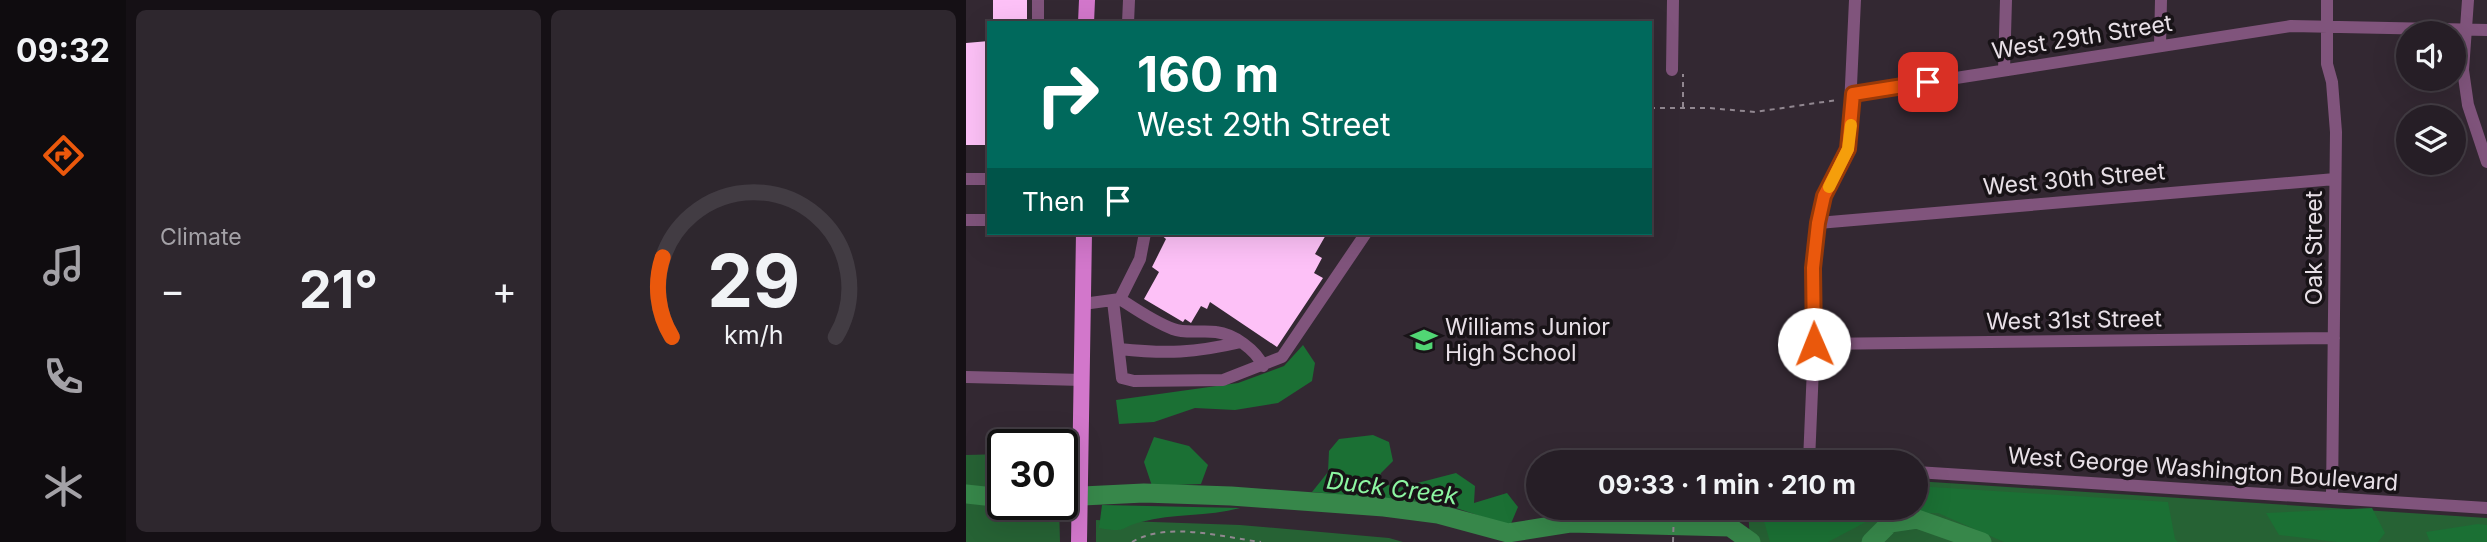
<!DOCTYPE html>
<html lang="en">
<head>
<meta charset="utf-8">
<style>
  body { margin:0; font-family:Inter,sans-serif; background:#2e272e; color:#f1f3f6; height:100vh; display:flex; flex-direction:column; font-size:26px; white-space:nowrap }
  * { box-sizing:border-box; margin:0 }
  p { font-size:23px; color:#a4a2a7 }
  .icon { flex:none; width:38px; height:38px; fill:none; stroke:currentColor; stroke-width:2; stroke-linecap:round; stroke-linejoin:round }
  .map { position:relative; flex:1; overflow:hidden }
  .sheet { display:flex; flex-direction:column; gap:10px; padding:10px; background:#151015; width:840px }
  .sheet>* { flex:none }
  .top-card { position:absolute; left:21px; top:21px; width:665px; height:214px; border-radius:0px; box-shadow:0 7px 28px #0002,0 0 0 2px #423c43; background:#00695c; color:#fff; overflow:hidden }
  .fabs { position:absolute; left:1430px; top:21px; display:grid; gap:14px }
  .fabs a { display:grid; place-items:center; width:70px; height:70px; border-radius:50%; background:#261e26; box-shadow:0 7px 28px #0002,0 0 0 2px #423c43; font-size:35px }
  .speed { position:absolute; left:21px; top:429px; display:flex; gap:14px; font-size:35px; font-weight:700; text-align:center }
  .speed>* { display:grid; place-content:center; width:91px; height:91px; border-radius:50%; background:#261e26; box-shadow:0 7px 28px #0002,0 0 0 2px #423c43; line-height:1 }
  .speed .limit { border:4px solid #111; border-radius:10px; background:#fff; color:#111 }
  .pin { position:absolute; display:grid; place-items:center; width:60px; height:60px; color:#fff; margin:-30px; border-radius:14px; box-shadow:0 4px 10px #0006 }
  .me { position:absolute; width:77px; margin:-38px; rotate:359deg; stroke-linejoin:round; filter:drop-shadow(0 0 5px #0008) }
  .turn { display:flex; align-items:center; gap:24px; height:147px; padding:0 35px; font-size:32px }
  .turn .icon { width:91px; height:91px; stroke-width:2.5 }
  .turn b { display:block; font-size:49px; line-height:60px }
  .then { display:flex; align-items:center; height:66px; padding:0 35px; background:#0003; gap:14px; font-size:26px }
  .big { font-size:52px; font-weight:700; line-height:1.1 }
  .sheet .tile { flex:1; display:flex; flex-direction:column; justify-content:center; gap:10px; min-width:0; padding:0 24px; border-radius:10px; background:#2e272e }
  .sheet .dial { align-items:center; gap:0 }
  .dial svg { height:182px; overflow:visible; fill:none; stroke:#423c43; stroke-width:7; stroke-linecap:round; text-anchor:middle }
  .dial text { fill:#f1f3f6; stroke:none }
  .heat { display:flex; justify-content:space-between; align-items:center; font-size:38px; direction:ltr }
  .sheet .tiles { flex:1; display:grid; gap:10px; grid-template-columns:repeat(2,1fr) }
  .trip { position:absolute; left:560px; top:450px; width:402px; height:70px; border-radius:35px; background:#261e26; box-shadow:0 7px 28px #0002,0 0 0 2px #423c43; font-weight:700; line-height:70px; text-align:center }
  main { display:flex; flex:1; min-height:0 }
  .menu { display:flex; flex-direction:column; width:126px; justify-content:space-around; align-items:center; background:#0f0c0f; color:#a4a2a7 }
  .menu .icon { width:49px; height:49px }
  .menu .selected { color:#ea580c }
  .menu b { font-size:32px; color:#f1f3f6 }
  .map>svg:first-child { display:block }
</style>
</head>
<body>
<main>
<nav class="menu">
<b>09:32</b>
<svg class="icon selected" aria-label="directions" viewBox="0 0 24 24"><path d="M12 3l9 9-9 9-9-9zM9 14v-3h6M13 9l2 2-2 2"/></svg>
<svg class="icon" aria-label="music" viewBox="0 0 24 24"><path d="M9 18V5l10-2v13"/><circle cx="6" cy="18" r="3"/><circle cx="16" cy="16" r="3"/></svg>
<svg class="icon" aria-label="phone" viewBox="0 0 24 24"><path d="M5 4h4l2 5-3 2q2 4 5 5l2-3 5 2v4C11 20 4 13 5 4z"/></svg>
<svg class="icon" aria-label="climate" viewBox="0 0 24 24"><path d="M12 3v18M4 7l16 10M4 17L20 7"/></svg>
</nav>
<section class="sheet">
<div class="tiles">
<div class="tile"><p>Climate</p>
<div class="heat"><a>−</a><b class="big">21°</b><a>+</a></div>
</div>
<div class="tile dial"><svg viewBox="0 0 100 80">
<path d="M14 69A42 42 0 1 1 86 69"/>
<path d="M14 69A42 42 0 0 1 10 34" stroke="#ea580c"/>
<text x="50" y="56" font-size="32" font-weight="700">29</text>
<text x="50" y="72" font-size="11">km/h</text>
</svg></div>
</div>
</section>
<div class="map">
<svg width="1521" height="542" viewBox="0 0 1521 542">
  <rect width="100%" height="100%" fill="#332832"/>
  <!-- green -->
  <path fill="#266234" d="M37,454V504H93L94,542H0V455Z
    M950,481L1521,518V542H784L782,508H950Z
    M130,520L274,525L423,538L437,542H130Z"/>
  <!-- forest -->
  <path fill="#1b7034" d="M337,345L349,363L346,381L312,403L269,410L229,408L188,422L153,424L150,400L272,383L318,366Z
    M407,435L423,442L427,461L415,473L412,482L432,488L490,473L509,486L508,503L541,493L552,507L544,526L478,504L346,492L362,472L363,451L373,439Z
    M188,437L223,446L242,465L235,484L186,486L178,462Z
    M950,486L1202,502L1209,539L1212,542H1038L972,513H917L862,542H804L798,521L812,508H950Z
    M136,505L274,508C242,517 207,513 175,522C152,528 162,533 133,528Z
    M1406,508L1419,533L1412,542H1371L1313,535L1300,513Z
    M1512,524L1521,525V542H1464L1460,532Z"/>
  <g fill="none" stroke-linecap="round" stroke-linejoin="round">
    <!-- river -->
    <path stroke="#37874a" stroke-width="19" d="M0,494L37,498
      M96,497L178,493L265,496L418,507L472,514L542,533L604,523L764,527L785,542
      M905,542L924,523L951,519L1016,542"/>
  </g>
  <!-- building -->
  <path fill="#fdc1f7" d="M27,0H61V23H27Z
    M23,41V145H0V43Z
    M193,233H361L349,254L356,258L348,273L357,278L311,347L244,302L241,309L235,306L225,323L219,319L217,322L178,299L193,272L186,267L200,239Z"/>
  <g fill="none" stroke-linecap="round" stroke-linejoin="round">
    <!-- path -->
    <path stroke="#918790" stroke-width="2" stroke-dasharray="5 5" stroke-linecap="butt" d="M717,107V74
      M684,108H743L789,112L871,100
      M716,462L734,449L768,450
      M166,542C202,521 255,537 295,542
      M707,542L708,508"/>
    <!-- minor -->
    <path stroke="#80547c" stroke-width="12" d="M72,0V23
      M1361,0V64L1366,82L1370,132L1366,497
      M1502,0L1497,70L1502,105L1521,162
      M162,23L163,0
      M1194,46L1195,0
      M706,70L707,0
      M1038,70L1040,0
      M887,94L1325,26L1521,30
      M0,179H23
      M0,220H23
      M852,223L1369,179
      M154,299L174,259L179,233
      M147,301L156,378L168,381L257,380L316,357L400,233
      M117,304L154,299C171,310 188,322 207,329C220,334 236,330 250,332C268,334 290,350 297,366
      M848,344L1368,338
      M153,349C201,354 228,353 275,342
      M0,377L116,380
      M776,457L845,462
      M843,461L848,344L847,268L857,196L882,149L889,0
      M950,472L1521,508"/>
    <!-- major -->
    <path stroke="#d277cb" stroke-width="16" d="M120,23L121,0
      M113,542L118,233"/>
  </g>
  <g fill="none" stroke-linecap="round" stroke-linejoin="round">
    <!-- route casing -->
    <g stroke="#983908" stroke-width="18">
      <path id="route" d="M848,344L847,268L852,223L858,196L882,149L887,94L962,82"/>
    </g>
    <!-- route -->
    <use href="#route" stroke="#ea580c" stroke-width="12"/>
    <!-- slow -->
    <path stroke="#f59e0b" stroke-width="12" d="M863,187L882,149L885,125"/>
  </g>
  <!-- icons -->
  <defs>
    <g id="school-bare" transform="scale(2.1)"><path d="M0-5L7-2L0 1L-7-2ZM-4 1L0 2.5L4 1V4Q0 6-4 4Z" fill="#51d674" stroke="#181317" stroke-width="2.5" paint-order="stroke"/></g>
  </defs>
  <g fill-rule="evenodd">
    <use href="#school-bare" x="458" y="340"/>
  </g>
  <g text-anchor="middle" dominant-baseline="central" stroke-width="7" stroke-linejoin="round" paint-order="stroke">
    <!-- street labels -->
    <g font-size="23" fill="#e8e0e7" stroke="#181317">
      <text transform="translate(1116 37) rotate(-9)">West 29th Street</text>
      <text transform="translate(1108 179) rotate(-5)">West 30th Street</text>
      <text transform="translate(1348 248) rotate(-90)">Oak Street</text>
      <text transform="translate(1108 320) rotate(-1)">West 31st Street</text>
      <text transform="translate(1237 469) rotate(4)">West George Washington Boulevard</text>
    </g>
    <!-- poi labels -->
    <g font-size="23" fill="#e8e0e7" stroke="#181317" text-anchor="start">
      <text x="479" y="327">Williams Junior<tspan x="479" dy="26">High School</tspan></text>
    </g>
    <!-- water labels -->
    <g font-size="24" font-style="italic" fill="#8df6a2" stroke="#181317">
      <text transform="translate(426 488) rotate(7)">Duck Creek</text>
    </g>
  </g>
</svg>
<div class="fabs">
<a><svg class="icon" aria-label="sound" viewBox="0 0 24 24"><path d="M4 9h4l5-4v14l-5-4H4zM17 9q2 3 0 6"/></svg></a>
<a><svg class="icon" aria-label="layers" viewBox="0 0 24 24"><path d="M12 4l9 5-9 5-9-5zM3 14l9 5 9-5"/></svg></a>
</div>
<div class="speed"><div class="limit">30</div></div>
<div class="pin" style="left:962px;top:82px;background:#d93025"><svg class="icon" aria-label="arrive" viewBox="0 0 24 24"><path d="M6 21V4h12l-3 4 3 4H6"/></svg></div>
<svg class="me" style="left:848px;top:344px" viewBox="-20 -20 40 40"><circle r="19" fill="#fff"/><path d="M0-13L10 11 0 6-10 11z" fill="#ea580c"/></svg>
<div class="trip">09:33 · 1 min · 210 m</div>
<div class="top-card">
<div class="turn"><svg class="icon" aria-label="right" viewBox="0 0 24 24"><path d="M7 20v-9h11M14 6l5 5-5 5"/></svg><div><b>160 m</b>West 29th Street</div></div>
<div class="then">Then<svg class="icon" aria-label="arrive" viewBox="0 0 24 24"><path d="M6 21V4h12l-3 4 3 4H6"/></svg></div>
</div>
</div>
</main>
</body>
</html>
